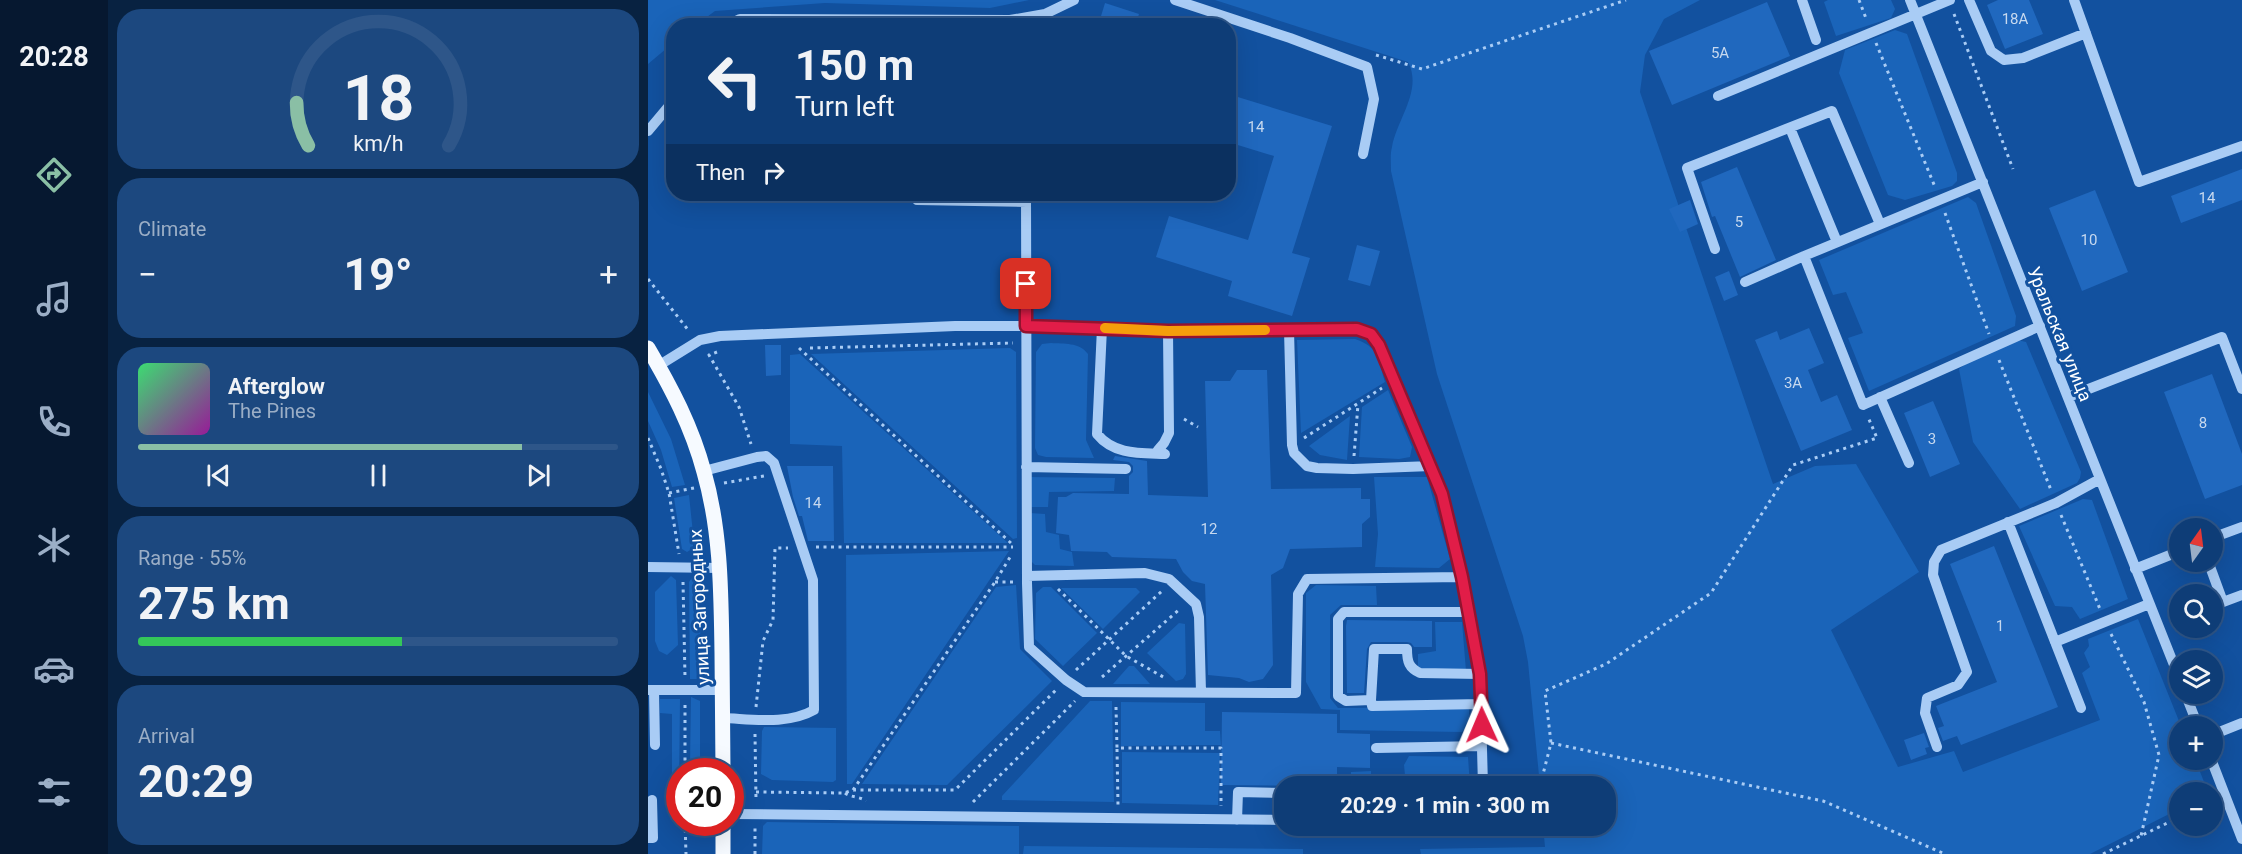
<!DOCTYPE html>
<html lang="en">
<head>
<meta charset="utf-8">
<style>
  body { margin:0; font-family:Roboto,sans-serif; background:#1c487f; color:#f1f3f6; height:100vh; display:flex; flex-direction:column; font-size:22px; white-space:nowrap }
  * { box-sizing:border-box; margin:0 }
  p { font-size:20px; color:#9baec6 }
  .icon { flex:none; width:33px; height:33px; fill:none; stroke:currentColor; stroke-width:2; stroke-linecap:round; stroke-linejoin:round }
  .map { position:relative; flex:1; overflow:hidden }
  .panel { display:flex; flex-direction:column; gap:9px; padding:9px; background:#082241; width:540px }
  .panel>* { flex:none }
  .banner { position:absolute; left:18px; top:18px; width:570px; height:183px; border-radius:24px; box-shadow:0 6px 24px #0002,0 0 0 2px #2e5689; background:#0e3d77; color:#f1f3f6; overflow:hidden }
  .needle { width:39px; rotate:14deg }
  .buttons { position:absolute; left:1521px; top:518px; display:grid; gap:12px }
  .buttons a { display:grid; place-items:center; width:54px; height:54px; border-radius:50%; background:#0e3d77; box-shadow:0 6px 24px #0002,0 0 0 2px #2e5689; font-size:30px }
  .speed { position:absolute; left:18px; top:758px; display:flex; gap:12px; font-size:30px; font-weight:700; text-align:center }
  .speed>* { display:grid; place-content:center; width:78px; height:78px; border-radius:50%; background:#0e3d77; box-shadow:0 6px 24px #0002,0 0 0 2px #2e5689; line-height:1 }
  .speed .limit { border:9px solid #d22; background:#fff; color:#111 }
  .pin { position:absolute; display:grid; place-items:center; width:51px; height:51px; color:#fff; margin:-26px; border-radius:12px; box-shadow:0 3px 9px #0006 }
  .me { position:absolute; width:66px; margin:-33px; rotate:359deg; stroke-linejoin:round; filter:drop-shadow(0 0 4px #0008) }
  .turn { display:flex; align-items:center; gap:21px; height:126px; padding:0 30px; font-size:27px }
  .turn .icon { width:78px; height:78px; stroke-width:2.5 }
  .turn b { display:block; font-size:42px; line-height:51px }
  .then { display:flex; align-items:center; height:57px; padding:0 30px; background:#0003; gap:12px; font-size:22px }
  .big { font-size:45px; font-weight:700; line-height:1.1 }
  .panel .tile { flex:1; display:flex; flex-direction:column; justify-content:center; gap:9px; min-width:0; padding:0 21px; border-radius:24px; background:#1c487f }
  .panel .dial { align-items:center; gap:0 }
  .dial svg { height:156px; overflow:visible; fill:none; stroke:#2e5689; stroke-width:7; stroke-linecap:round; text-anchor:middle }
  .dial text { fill:#f1f3f6; stroke:none }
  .song { display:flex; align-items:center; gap:18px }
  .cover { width:72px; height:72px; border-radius:9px; background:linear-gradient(135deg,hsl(140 70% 55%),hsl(300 70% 35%)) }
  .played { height:6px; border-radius:3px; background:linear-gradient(90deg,#8abfa5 80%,#2e5689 80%) }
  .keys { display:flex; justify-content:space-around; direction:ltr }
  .heat { display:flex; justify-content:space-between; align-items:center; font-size:33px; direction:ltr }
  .charge { height:9px; border-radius:4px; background:linear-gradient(90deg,#34c759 55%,#2e5689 0) }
  .trip { position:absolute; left:626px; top:776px; width:342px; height:60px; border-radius:24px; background:#0e3d77; box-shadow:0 6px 24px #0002,0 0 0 2px #2e5689; font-weight:700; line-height:60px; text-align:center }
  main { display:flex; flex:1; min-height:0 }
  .menu { display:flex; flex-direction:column; width:108px; justify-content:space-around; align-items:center; background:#061830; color:#9baec6 }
  .menu .icon { width:42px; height:42px }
  .menu .active { color:#8abfa5 }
  .menu b { font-size:27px; color:#f1f3f6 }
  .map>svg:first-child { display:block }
</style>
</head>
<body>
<main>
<nav class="menu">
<b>20:28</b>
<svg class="icon active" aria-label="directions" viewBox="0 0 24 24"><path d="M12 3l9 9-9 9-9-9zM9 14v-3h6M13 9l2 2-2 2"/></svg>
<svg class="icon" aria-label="music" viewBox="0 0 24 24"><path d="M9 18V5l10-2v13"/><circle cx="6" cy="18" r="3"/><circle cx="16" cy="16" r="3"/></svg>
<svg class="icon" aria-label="phone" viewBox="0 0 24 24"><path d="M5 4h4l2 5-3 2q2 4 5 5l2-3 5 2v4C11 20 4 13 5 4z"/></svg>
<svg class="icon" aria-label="climate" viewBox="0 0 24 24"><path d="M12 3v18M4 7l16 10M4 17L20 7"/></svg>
<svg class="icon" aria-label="car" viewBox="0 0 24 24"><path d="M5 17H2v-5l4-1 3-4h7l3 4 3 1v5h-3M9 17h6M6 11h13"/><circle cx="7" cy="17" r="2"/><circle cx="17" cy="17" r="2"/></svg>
<svg class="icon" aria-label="filters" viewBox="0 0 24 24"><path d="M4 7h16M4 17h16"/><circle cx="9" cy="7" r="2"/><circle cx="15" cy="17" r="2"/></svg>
</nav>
<section class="panel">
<div class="tile dial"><svg viewBox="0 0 100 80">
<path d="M14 69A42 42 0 1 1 86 69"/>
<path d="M14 69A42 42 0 0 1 8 47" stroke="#8abfa5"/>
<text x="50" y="56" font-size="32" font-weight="700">18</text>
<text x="50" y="72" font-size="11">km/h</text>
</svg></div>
<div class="tile"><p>Climate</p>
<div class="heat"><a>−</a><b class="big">19°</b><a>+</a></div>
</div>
<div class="tile">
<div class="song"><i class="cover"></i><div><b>Afterglow</b><p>The Pines</p></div></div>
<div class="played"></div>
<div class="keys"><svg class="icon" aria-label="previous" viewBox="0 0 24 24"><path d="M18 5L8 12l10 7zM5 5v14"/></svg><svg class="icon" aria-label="pause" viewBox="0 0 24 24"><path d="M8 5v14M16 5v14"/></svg><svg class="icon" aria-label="next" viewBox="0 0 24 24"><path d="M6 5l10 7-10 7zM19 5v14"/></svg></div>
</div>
<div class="tile"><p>Range · 55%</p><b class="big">275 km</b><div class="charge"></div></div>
<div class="tile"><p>Arrival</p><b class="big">20:29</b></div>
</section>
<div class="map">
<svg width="1594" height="854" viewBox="0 0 1594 854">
  <rect width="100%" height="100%" fill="#12519f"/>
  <!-- green -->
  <path fill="#1a64b9" d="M0,0H381L342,8L177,3L67,11L48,25L26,26L25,43L0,64Z
    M567,0H1052L1016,19L997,55L992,92L1125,484L1167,466L1208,464L1271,572L1183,630L1250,767L1306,751L1315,772L1452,720L1434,673L1442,667L1436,653L1441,646L1440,639L1490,619L1533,726H1532V759H1547L1560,792H1532L1531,809L1442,854H773L772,849L897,847L895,825H957V786H892L880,662L875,636L789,374L743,171C743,163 742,154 744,147C749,119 775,90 760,62Z
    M1180,0H1243L1247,9L1243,18L1188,36L1176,2Z
    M1247,30L1259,34L1309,173V181L1304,186L1257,200L1240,195L1191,73L1197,50Z
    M1320,197L1328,203L1368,316L1367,326L1221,391L1200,338L1215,333L1198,292L1185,295L1171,260Z
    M707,339C731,347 730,359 737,382L653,433L649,340Z
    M1369,340L1378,342L1433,472L1432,478L1429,483L1372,509L1325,442L1311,369L1319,363Z
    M403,343C416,344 431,342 440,354L438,440L446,458L398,457L390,455L387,448L388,352L394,344Z
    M362,348L368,352L369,538L365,539L163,354Z
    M152,354L154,356L360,543H196L194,446L142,444V355Z
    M740,390L764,447L762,457L751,459L711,457L714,407Z
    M0,392L23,439L37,485L24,487L13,450L0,421Z
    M702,416L699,460L672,455L661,446Z
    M379,477L467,478L466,491L401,492L400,507H381Z
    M726,477H779L802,559L791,568L727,567L730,534Z
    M41,495L46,543L44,549L39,552L34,549L26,498Z
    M1435,499L1444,500L1480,599L1432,619L1424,607L1407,606L1371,526Z
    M381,513L397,514L398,532L411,535L412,549L424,552L426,566L387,565L381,559Z
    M361,551L204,784H199L198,555Z
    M46,575L55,578L50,679H42L41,582Z
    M23,576L28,580L30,645L19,655L11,651L7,641V592Z
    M368,585L372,649L404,681L299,785L214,784L348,587Z
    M668,585L728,586L729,605H693L682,615V698L690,708L821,707V725L814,732L692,730V710L673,709L658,682V593Z
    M395,587H403L449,633L415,666L387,639L388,593Z
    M413,588H488L492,592L455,629Z
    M787,622H814L818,671L770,672V654L788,651Z
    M531,623L537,624L538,674L535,679L528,681L499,653Z
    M481,666H486L502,684H465Z
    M43,697L52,701V763L47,766L42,765Z
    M12,699H32L31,791H24V714L12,713Z
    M442,701H464L466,802L354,800V796Z
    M473,702L557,703V731H572L573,745L473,746Z
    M116,727L188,728V780L185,782L124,780L113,774L114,731Z
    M474,752L572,753L570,805L474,803Z
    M761,756L820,757L822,786H758L756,765Z
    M723,771V786H703V772Z
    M119,822L371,826V854H114L115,826Z
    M376,846L655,849V854H375Z"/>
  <!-- building -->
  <path fill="#2068be" d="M1350,0H1381L1395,34L1357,49L1339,5Z
    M1119,2L1142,56L1024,105L1001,51Z
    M457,3L491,14L487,26H450Z
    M580,94L684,126L644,253L662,258L644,316L580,296L584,281L508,257L521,216L600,240L626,156L580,142Z
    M1089,167L1128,260L1092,277L1067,216L1064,217L1053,182Z
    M1594,169V200L1533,223L1523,196Z
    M1447,190L1480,272L1434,291L1401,208Z
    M1042,200L1050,224L1032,232L1021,209Z
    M709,245L732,251L722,286L700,280Z
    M1081,271L1090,295L1076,301L1067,277Z
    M1161,328L1176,363L1160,370L1173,402L1189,395L1204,430L1153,451L1107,340L1129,331L1132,340Z
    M117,345H133V375L118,376Z
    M589,370H619L623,489L713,488V499H722V517L714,524V547L642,549L635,568L623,575L625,665L615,679L601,682L591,678L560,675L557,584L544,581L535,572L528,559L464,557L459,552L423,551L421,535L408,533L410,497H418L425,493L481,494V476L485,472V466L481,462L465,460L467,456L499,461L500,495L560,497L557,381H582Z
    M1564,374L1594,454V485L1557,499L1516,392Z
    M1285,401L1312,464L1282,477L1256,413Z
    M139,466H185L186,541H160L154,516H151L145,497Z
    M1346,546L1410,707L1313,745L1309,736L1295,741L1290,728L1296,726L1288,706L1349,682L1302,564Z
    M699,620L784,621V647H766L763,643L759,642H723L719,649L716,693H699L698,626Z
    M574,712L689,714V733L722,734V768L689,767V786L573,785Z
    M1276,733L1281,747L1277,748L1279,754L1263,760L1256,740Z"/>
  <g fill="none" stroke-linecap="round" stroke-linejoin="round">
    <!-- path -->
    <path stroke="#a9ccf5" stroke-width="3" stroke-dasharray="3 4.5" stroke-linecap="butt" d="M1211,0L1219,21
      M1306,14L1365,169
      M1228,43L1287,187
      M728,55L774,69L978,0
      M1297,213L1341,334
      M0,279L41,331
      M151,348L364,544
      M162,348L365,343
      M69,352L61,355L91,407L103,444
      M1351,360L1403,490
      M536,419L550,427
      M0,438L13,469L21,493L31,554
      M656,438L734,388
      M706,456L710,404
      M76,483L116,476
      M21,493L46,488
      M1413,515L1452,609
      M168,547H365
      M35,582L37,677
      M347,582H366
      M410,589L478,656L517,678
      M1463,634L1496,702L1511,755L1493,836
      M428,670L514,591
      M454,677L533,608
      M37,705V771
      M108,707L115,641L125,620L127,548H140
      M468,707L469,748H573V806
      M107,734L108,800
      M903,743L1175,801L1297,854
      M469,749L470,805
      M728,786V779
      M892,786L903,743L897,691L958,664L1063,593L1145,465L1229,438L1220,417
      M205,790L347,582L364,554
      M108,792L196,793L205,790H307L409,689
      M197,793C204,798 211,796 218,801
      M325,802L427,701
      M37,822L38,854
      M107,854V827
      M1455,854L1532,817"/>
    <!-- minor -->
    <path stroke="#a9ccf5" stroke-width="10" d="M527,0L642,38L719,67L726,99L715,154
      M1154,0L1168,40
      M1262,0L1532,680
      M1321,0L1343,51L1356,60L1375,58L1438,33
      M1426,0L1491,182L1594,146
      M78,26L92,19L362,20L397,14L426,0
      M1070,96L1302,0
      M1142,128L1189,242
      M0,131L26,100
      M1335,182L1156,256L1215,405L1392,326
      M378,194L379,583L381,647L418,680L436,692L648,693L650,594L659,579L814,577
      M269,200L378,202
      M1067,249L1039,168L1184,111L1232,224
      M1097,282L1156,256
      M454,328L449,434C466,455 492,453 517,454L510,450L516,443L521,433L520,331
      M641,330L644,445L646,453L659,466L669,468L705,469L783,466
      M10,366L52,340L72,336L307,326H378L520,331L709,329L723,334L731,345L794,494L814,577L832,674L835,786
      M1232,397L1261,463
      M1420,397L1574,337L1594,389
      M378,467L478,469
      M56,471L109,457L118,456L126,463L165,580L166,710C140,725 104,719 75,718
      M1360,522L1433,708
      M1564,538L1594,527
      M1560,561L1575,602L1594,595
      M0,567L72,568
      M1487,569L1532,551
      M379,576L497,573L521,579L548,604L551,617L553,692
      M1407,642L1501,604
      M832,674L772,673C761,668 759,662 759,649H726L723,700L724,706L834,704
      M0,690H74
      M6,690L7,745
      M1537,693L1550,726
      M723,700L698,701L690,696V619L696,612H820
      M1564,735L1594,723
      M1289,747L1277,713L1279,698L1310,685L1319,672L1285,575L1286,562L1293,550L1408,503L1452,479
      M728,748L834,746
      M1563,759L1594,839
      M82,814L636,820
      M589,820L590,792L636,793
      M0,838H5L4,800"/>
    <!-- major -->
    <path stroke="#f6faff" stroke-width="15" d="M0,348C23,387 44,427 56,472C73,531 73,592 74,653C74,692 75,732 75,771
      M75,854V822"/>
  </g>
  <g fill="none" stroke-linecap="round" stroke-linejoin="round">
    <!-- route casing -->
    <g stroke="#92132f" stroke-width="15">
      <path id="route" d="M378,284V326L520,331L709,329L723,334L731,345L794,494L814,577L832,674L834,725"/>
    </g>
    <!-- route -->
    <use href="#route" stroke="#e11d48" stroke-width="10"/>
    <!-- slow -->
    <path stroke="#f59e0b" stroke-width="10" d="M457,328L520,331L617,330"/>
  </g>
  <g text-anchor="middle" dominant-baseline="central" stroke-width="6" stroke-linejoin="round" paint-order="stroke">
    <!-- number labels -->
    <g font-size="15" fill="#c7d9ef">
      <text x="1367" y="19">18А</text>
      <text x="1072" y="53">5А</text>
      <text x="608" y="127">14</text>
      <text x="1559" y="198">14</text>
      <text x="1091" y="222">5</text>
      <text x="1441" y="240">10</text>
      <text x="1145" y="383">3А</text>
      <text x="1555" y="423">8</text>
      <text x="1284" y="439">3</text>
      <text x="165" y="503">14</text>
      <text x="561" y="529">12</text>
      <text x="1352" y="626">1</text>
    </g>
    <!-- street labels -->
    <g font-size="18" fill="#fff" stroke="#12519f">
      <text transform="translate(1412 334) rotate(68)">Уральская улица</text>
      <text transform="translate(51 607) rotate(-93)">улица Загородных</text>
    </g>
  </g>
</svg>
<div class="buttons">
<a><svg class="needle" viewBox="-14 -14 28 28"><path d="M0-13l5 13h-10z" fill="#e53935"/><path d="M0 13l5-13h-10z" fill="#9baec6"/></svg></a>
<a><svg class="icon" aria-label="search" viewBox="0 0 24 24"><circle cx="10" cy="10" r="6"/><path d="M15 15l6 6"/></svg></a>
<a><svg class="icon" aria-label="layers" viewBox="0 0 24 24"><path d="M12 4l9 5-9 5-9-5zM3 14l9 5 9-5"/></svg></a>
<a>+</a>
<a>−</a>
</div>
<div class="speed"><div class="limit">20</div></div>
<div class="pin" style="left:378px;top:284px;background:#d93025"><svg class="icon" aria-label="arrive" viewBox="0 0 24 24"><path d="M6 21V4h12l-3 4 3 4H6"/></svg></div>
<svg class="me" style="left:834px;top:725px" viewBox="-20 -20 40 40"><path d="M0-17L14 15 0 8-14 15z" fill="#e11d48" stroke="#fff" stroke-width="4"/></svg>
<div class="trip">20:29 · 1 min · 300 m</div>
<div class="banner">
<div class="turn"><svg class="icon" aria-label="left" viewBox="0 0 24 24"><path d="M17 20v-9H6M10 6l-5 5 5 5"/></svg><div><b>150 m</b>Turn left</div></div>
<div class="then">Then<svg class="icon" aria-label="right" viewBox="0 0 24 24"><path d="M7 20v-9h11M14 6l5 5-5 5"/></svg></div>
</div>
</div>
</main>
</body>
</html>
